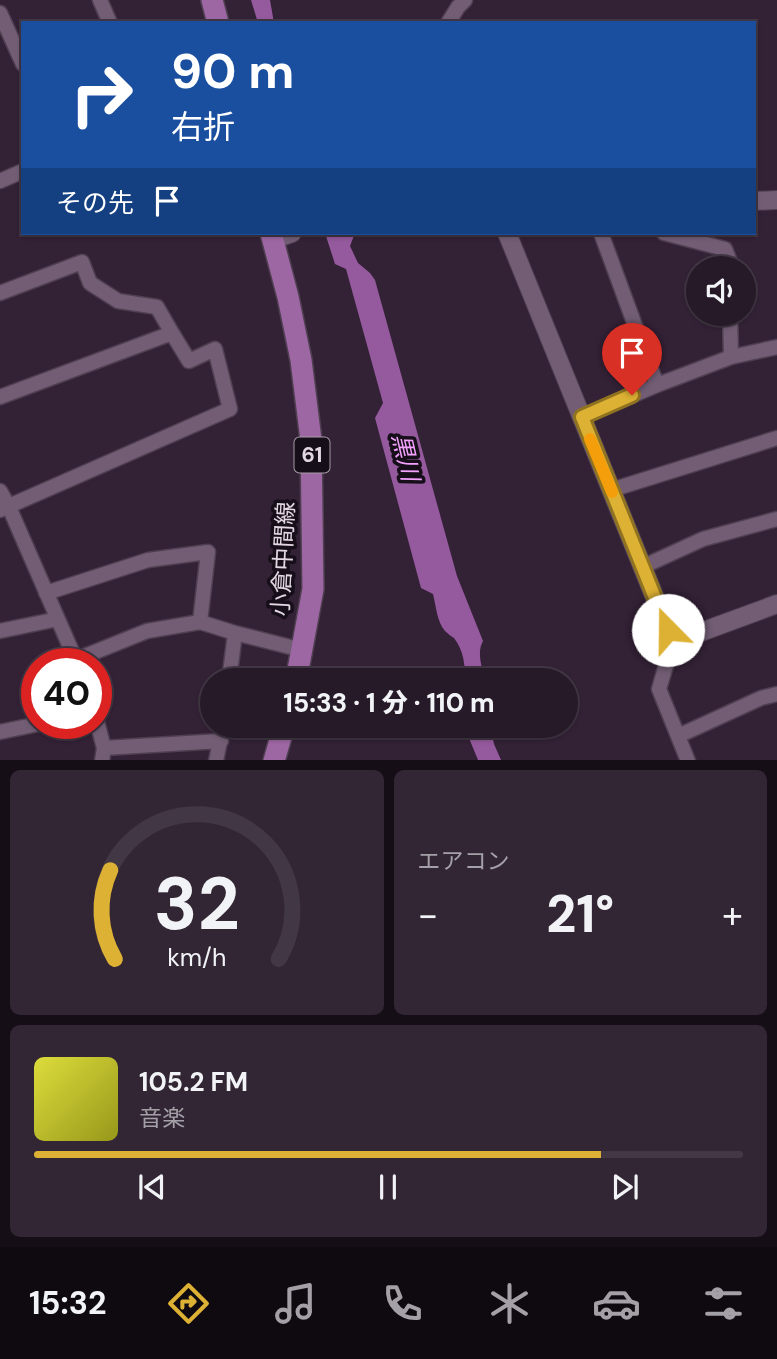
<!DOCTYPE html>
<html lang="ja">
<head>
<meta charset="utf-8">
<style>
  body { margin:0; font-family:"DM Sans","Noto Sans JP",sans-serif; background:#322634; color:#f1f3f6; height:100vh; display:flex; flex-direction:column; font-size:26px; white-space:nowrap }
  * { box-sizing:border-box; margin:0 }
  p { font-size:23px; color:#a4a0a8 }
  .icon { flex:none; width:38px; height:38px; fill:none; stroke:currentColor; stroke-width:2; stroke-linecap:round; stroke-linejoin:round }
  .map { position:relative; height:760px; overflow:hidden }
  .sheet { display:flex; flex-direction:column; gap:10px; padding:10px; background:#150e16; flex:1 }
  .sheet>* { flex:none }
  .top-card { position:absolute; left:21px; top:21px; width:735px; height:214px; border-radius:0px; box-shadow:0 2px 5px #0004,0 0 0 2px #423845; background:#1a4fa0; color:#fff; overflow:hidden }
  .controls { position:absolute; left:686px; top:256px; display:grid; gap:14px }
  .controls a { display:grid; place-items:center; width:70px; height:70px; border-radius:50%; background:#261928; box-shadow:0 2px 5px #0004,0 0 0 2px #423845; font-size:35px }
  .speed { position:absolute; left:21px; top:648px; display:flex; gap:14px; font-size:35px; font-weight:700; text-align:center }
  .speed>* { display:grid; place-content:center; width:91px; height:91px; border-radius:50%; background:#261928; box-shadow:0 2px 5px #0004,0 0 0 2px #423845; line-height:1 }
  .speed .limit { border:10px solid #d22; background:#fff; color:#111 }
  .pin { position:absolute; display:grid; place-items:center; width:60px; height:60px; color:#fff; margin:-72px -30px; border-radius:50% 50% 50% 0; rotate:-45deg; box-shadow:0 0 7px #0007 }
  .pin .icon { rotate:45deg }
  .me { position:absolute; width:77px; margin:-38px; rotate:338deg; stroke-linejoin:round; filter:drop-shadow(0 0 5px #0008) }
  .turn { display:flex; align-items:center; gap:24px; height:147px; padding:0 35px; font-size:32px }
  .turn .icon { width:91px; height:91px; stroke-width:2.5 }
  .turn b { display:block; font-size:49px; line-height:60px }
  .then { display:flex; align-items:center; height:66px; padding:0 35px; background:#0003; gap:14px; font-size:26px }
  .big { font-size:52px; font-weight:800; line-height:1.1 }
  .sheet .tile { flex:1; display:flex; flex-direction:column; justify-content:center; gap:10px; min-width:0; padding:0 24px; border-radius:10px; background:#322634 }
  .sheet .dial { align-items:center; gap:0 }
  .dial svg { height:182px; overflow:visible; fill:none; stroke:#423845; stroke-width:7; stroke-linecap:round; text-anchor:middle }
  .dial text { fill:#f1f3f6; stroke:none }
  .song { display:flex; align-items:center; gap:21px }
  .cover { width:84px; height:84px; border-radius:10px; background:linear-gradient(135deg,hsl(60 70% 55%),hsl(60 70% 35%)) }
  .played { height:7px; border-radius:4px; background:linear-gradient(90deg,#ddb133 80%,#423845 80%) }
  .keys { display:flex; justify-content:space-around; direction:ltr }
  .heat { display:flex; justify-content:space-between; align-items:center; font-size:38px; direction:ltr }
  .sheet .tiles { flex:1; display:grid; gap:10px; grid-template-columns:1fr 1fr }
  .tile:last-child { grid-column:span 2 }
  .trip { position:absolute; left:200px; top:668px; width:378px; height:70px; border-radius:35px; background:#261928; box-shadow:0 2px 5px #0004,0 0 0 2px #423845; font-weight:800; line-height:70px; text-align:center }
  .tabs { display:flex; height:112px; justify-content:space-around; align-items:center; background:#0f0a10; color:#a4a0a8 }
  .tabs .icon { width:49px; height:49px }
  .tabs .current { color:#ddb133 }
  .tabs b { font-size:32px; color:#f1f3f6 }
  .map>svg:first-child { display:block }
</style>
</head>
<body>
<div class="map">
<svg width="777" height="761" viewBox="0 0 777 761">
  <rect width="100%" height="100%" fill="#332136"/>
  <!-- water -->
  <path fill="#95599d" d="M251,0H270L274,23H258Z
    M325,233H355L350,246L358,263L370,273L375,280L457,576L483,641C476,654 483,667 484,681H465C465,665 464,651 454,638C452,637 447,633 445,631C437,622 436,606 433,594L421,588L375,418L383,403L346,269L335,264Z
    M464,726H490L494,744L501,760H478Z"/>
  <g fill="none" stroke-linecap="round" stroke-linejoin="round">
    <!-- minor casing -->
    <g stroke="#4f3f51" stroke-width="17">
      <path id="minor" d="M100,0L110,23
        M0,13L23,64
        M448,23L458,7L465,0
        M0,181L23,171
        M601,233L657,385
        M664,233L725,249L729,259V268
        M0,293L82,262L90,283L118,301L157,307L172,333L0,397
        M730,313L731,357
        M582,417L657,385L731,357L777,347
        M611,490L777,438
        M0,491L9,507L77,663
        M0,510L230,409L215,349L189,361L172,333
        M642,567L703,539L777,519
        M46,593L148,560L208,552L200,622
        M0,631L58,619
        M235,633L302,650
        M674,638L659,689L688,761
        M75,660L147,631L200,622L235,633L229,681
        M96,718L104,748L102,761
        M0,732L43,723
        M678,736L761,698L777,694
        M104,748L221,741
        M216,761L223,726"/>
    </g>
    <!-- tertiary casing -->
    <g stroke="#4f3f51" stroke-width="20">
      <path id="tertiary" d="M754,201L777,200
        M507,233L668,630L674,638L682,639L777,604
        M272,240L292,233"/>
    </g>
    <!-- primary casing -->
    <g stroke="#4f3f51" stroke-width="24">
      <path id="primary" d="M212,0L218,23
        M271,233L288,297L301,360L311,440L313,589L296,681
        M274,761L284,726"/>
    </g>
    <!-- minor -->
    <use href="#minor" stroke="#725d75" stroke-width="14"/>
    <!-- tertiary -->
    <use href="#tertiary" stroke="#725d75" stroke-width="18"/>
    <!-- primary -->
    <use href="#primary" stroke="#9d67a4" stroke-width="21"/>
  </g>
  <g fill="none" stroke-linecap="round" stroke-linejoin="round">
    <!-- route casing -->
    <g stroke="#907321" stroke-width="18">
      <path id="route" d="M632,395L582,417L668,630"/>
    </g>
    <!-- route -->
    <use href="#route" stroke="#ddb133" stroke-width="12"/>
    <!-- slow -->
    <path stroke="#f59e0b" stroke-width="12" d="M590,439L612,492"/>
  </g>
  <g text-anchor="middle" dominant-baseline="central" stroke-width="7" stroke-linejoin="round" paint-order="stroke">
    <!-- shield labels -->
    <rect fill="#160e18" stroke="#a69ba7" stroke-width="2" x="294.5" y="437.5" width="35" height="35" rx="5"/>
    <g font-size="21" font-weight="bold" fill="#e3d7e4">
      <text x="312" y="455">61</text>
    </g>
    <!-- street labels -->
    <g font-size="23" fill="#e3d7e4" stroke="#160e18">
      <text transform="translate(283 559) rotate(-87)">小倉中間線</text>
    </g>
    <!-- water labels -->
    <g font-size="24" font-style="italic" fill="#f2a1fd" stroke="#160e18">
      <text transform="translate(406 457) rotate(77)">黒川</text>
    </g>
  </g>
</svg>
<div class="controls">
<a><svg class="icon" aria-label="sound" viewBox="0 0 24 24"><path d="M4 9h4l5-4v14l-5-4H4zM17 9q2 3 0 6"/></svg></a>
</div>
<div class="speed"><div class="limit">40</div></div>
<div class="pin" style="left:632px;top:395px;background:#d93025"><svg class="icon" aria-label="arrive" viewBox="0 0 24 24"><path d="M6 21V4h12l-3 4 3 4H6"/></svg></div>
<svg class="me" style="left:668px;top:630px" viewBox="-20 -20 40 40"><circle r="19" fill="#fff"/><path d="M0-13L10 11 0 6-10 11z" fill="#ddb133"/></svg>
<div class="trip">15:33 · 1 分 · 110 m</div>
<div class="top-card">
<div class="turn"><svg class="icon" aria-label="right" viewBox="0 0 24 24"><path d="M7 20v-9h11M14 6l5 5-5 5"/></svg><div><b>90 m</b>右折</div></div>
<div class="then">その先<svg class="icon" aria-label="arrive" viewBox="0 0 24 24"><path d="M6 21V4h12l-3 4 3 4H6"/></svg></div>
</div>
</div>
<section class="sheet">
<div class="tiles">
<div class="tile dial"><svg viewBox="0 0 100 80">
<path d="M14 69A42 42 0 1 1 86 69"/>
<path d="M14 69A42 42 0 0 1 12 30" stroke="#ddb133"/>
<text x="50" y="56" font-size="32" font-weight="700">32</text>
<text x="50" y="72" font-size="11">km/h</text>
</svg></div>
<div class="tile"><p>エアコン</p>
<div class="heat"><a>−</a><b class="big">21°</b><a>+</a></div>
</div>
<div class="tile">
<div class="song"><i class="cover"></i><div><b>105.2 FM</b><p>音楽</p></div></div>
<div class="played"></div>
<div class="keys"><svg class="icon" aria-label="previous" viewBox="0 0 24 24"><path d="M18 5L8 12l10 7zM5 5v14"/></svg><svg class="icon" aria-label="pause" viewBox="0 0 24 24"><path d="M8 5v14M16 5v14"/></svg><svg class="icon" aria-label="next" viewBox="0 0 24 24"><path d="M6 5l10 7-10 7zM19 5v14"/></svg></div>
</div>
</div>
</section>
<nav class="tabs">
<b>15:32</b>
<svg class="icon current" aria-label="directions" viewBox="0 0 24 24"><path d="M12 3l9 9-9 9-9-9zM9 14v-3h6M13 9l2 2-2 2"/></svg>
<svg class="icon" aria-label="music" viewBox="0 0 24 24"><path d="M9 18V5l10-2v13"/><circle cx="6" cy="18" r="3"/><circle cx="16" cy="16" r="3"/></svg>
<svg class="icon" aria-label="phone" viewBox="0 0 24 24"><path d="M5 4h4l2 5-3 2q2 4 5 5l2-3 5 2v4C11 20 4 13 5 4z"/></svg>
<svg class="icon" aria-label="climate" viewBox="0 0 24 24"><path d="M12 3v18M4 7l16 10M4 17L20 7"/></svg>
<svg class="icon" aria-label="car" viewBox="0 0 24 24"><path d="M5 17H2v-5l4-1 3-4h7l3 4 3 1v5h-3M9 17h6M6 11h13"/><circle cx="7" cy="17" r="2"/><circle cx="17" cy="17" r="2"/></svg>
<svg class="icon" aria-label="filters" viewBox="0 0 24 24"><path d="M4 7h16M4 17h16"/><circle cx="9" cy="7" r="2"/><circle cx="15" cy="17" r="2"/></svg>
</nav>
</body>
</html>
